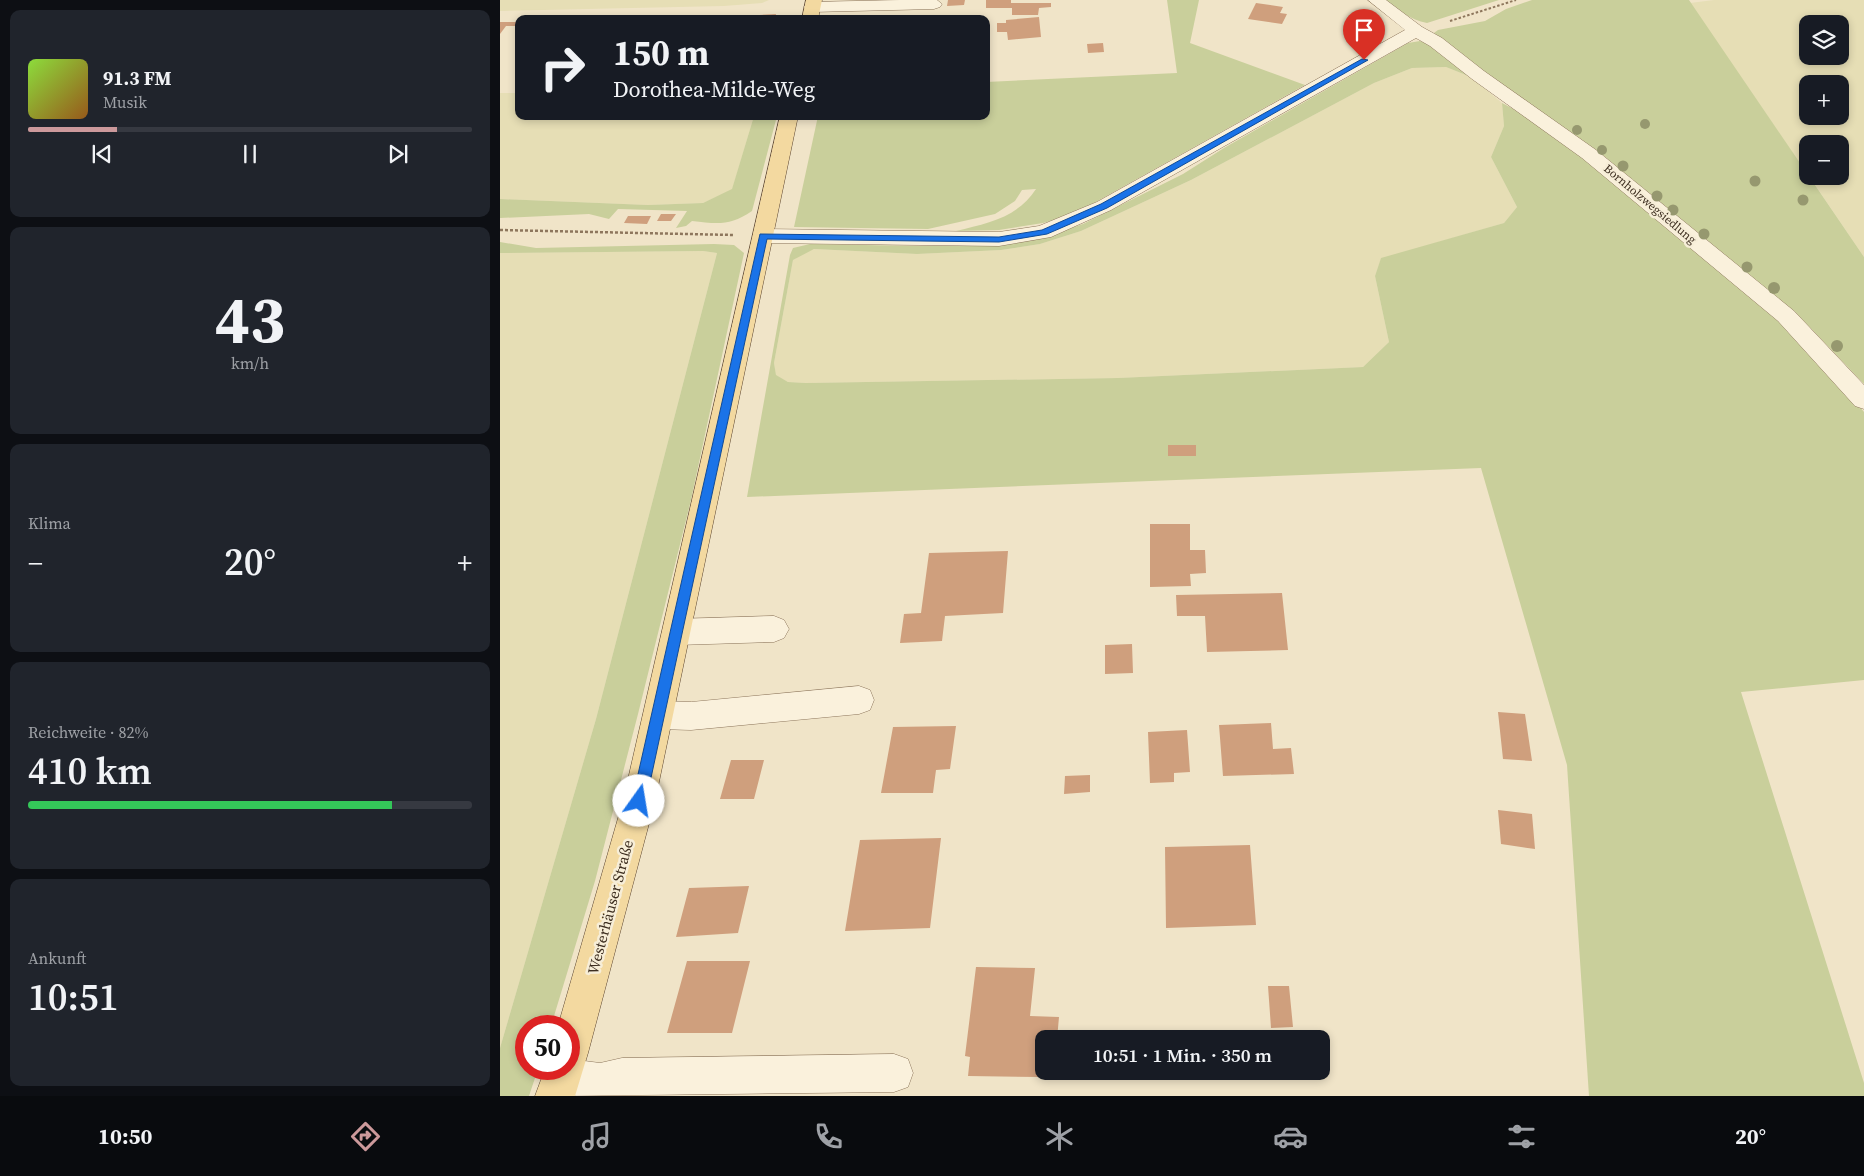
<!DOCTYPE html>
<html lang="de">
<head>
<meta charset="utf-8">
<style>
  body { margin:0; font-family:"Source Serif 4",serif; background:#20242c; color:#f1f3f6; height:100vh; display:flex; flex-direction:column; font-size:19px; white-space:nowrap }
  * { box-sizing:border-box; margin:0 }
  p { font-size:16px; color:#9ea1a6 }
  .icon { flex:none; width:28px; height:28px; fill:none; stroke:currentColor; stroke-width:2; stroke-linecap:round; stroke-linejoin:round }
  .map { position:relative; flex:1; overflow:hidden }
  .drawer { display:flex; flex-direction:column; gap:10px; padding:10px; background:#0d0f14; width:500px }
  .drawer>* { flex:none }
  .guide { position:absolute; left:15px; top:15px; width:475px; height:105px; border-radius:10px; box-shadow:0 2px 8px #0003; background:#171b24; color:#f1f3f6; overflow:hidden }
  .tools { position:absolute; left:1299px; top:15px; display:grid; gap:10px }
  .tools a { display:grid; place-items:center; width:50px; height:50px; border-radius:10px; background:#171b24; box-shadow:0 2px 8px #0003; font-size:25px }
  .speed { position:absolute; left:15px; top:1015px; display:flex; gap:10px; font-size:25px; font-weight:700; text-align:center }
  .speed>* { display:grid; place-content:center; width:65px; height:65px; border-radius:50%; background:#171b24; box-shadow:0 2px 8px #0003; line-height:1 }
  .speed .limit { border:8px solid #d22; background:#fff; color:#111 }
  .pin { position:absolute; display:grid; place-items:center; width:42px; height:42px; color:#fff; margin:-51px -21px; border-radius:50% 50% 50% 0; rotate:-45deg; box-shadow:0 0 5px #0007 }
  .pin .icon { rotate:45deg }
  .me { position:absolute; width:55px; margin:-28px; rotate:13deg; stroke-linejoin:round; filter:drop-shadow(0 0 4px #0008) }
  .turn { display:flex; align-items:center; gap:18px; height:105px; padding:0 15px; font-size:22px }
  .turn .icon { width:65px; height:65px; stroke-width:2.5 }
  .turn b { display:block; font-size:35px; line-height:42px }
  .big { font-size:38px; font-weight:600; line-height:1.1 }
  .drawer .widget { flex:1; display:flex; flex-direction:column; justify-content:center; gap:8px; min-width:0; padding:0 18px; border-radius:10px; background:#20242c }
  .drawer .dial { align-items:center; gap:0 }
  .dial b { font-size:65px; line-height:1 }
  .song { display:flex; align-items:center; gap:15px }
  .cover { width:60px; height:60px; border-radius:8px; background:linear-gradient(135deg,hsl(90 70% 55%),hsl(30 70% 35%)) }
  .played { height:5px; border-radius:2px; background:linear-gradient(90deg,#cc999b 20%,#363941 20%) }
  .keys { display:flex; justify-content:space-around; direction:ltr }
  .heat { display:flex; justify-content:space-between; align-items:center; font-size:28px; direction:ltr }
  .charge { height:8px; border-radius:4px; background:linear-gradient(90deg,#34c759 82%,#363941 0) }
  .trip { position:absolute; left:535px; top:1030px; width:295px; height:50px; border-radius:10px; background:#171b24; box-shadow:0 2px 8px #0003; font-weight:600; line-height:50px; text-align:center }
  .tabs { display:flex; height:80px; justify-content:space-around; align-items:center; background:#090b0e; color:#9ea1a6 }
  .tabs .icon { width:35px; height:35px }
  .tabs .selected { color:#cc999b }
  .tabs b { font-size:22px; color:#f1f3f6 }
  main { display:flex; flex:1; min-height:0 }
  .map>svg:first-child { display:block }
</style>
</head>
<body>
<main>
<section class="drawer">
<div class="widget">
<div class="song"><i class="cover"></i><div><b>91.3 FM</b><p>Musik</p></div></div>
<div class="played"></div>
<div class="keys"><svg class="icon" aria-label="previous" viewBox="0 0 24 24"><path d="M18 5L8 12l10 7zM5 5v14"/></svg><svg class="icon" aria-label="pause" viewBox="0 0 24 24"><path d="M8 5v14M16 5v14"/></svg><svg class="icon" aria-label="next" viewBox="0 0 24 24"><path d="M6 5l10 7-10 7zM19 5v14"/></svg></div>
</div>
<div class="widget dial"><b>43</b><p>km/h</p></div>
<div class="widget"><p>Klima</p>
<div class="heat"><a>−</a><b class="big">20°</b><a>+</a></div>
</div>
<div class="widget"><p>Reichweite · 82%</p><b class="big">410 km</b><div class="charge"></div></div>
<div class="widget"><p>Ankunft</p><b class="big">10:51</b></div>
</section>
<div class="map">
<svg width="1364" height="1096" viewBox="0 0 1364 1096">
  <rect width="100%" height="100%" fill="#f0e4c8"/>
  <!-- farmland -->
  <path fill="#e6deb5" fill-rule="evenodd" d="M0,0H269L262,3L224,6L0,11Z
    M1214,0H1364V257L1309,176H1340V144H1308L1307,174L1190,3ZM1308,24H1340V56H1308ZM1308,84H1340V116H1308Z
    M946,67L971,77L1002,103L1004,126L991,157L1017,207L1004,223L881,259L875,276L889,342L863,367L618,378L306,383L288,382L276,376L274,363L293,260L304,253L314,249L417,254L501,250L540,244L581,231L691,180L874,83L912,68Z
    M0,93H19V116H254L232,190L203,203L148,205L0,199Z
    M203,251L217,253L96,719L0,1048V253Z"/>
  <!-- green -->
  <path fill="#c9cf9b" d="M667,0H699L690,43L805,85L594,203L558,219L543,223L499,230L456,231C488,223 517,218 536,189L522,190L515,201L495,214L428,229L294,227L318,116H486V82L677,73Z
    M885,0H999L927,23C910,20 899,10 885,0Z
    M1032,0H1189L1364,257V384L1298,315L1186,228L1104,156L992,78L934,33L938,30L985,21L1006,9Z
    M920,41L933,45L971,77L946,67L912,68L874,83L691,180L581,231L540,244L501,250L417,254L314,249L293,260L274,363L276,375L288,382L306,383L618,378L863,367L889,342L875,276L881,258L1004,223L1017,207L991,157L1004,126L1002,103L1033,119L1070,146L1280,317L1344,387L1364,412V680L1241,692L1364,1083V1096H1089L1067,765L981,468L247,497L290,255L293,248L310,244L420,246L499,245L543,237L583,224L683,174L724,148L908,43Z
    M254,116H277L252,211C230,226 218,224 192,221L186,226L176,228L187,211L118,209L109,219L89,214L0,218V199L148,205L203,203L232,189Z
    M0,242L36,248L214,244L234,245L244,253L191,500L138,714L95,881L51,1026H26V1069H38L29,1096H0V1048L96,719L217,253L203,251L0,253Z"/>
  <!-- building -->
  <path fill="#cf9f7d" d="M448,0H465L464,5L447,6Z
    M486,0H511V3H551V7L539,8L538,15H512V8H486Z
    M756,3L783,7L780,13L787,14L782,24L748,19Z
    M276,14L275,19H258L259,15Z
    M539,17L541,37L508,40L507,32H497V23H506V20Z
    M0,22H19L16,26H6L0,34Z
    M603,43L604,52L588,53L587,44Z
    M161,214H176L171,221H157Z
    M128,216H151L147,224L124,223Z
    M668,445H696V456H668Z
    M650,524H690V550H705L706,573L690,574L691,586L650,587Z
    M508,551L503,613L445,616L442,641L400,643L404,614L421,613L429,553Z
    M782,593L788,650L707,652L705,616H677L676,595Z
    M632,644L633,673L605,674V645Z
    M998,712L1025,714L1032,761L1003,759Z
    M771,723L773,749L791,748L794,774L723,776L719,725Z
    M456,726L450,769L436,770L433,793H381L393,727Z
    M687,730L690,772L674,773V782L650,783L648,732Z
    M231,760H264L254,799H220Z
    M590,775V792L564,794L565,776Z
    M998,810L1032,814L1035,849L1001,844Z
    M441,838L430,928L345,931L360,840Z
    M750,845L756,925L666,928L665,847Z
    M249,886L238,933L176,937L189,888Z
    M187,961H250L232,1033H167Z
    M476,967L535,968L530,1016L559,1017L557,1039H544V1059L541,1058L539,1077L468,1076L470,1057L465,1056Z
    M768,986H789L793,1027L771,1028Z"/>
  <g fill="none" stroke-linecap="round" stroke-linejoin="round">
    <!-- minor casing -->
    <g stroke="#8d765c" stroke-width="1">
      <path id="minor" d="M400,0H437L442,4L440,7L434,9L312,12L306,10L304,7L306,4L312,2Z
        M868,0H886L922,27L942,38L984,71L1096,150L1294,311L1364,385V409L1355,406L1278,321L1082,158L972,79L930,46L916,38L611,210L551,237L499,246L263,243L256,241L253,236L256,231L263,229L499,232L539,226L597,202L905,30Z
        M274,616L284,620L289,629L284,638L274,642L177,645L167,641L162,632L167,623L177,619Z
        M359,686L370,690L374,700L370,710L359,714L191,730L159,729L148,725L143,715L148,705L159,701L191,702Z
        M394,1054L408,1059L413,1073L408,1087L394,1092L60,1096L47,1091L42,1077L45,1069H69V1059L100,1063L122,1058Z"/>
    </g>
    <!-- major casing -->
    <g stroke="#5b4430" stroke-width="1">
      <path id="major" d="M306,0H322L318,19H302Z
        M280,116H298L155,801L88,1053L75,1096H35L45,1069H69V1026H58L123,801Z"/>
    </g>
    <!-- path-far1 -->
    <path stroke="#8d765c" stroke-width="2" stroke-dasharray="2.5 2" stroke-linecap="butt" d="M950,21L1016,0"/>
    <!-- path -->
    <path stroke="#8d765c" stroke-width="2.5" stroke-dasharray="3 2" stroke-linecap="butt" d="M0,230L234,235"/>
    <!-- minor -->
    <use href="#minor" fill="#faf1dc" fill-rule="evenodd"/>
    <!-- major -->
    <use href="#major" fill="#f3d9a0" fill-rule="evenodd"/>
  </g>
  <!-- trees -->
  <g fill="#96986f">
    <circle cx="1145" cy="124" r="5"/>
    <circle cx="1077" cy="130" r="5"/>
    <circle cx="1102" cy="150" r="5"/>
    <circle cx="1123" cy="166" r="5.5"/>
    <circle cx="1255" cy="181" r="5.5"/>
    <circle cx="1157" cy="196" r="5.5"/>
    <circle cx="1303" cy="200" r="5.5"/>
    <circle cx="1173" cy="210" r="5.5"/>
    <circle cx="1204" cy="234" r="5.5"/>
    <circle cx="1247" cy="267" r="5.5"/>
    <circle cx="1274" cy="288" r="6"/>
    <circle cx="1337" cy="346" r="6"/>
  </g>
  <!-- route -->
  <path fill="#1a73e8" stroke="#114b97" d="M862,59L868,60L607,208L547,234L499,242L267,239L146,801L144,806L139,808L134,806L132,801L260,234L499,237L542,230L601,204Z"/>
  <g text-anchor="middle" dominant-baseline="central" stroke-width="5" stroke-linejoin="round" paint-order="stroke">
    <!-- far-street labels -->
    <g font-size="12" fill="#3d2e20" stroke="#f7eed8">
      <text transform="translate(1150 204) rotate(40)">Bornholzwegsiedlung</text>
    </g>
    <!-- street labels -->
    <g font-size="15" fill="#3d2e20" stroke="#f7eed8">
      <text transform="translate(110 907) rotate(-75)">Westerhäuser Straße</text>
    </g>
  </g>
</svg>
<div class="tools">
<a><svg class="icon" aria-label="layers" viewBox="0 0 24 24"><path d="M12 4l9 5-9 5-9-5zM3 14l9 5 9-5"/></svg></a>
<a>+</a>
<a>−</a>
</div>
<div class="speed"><div class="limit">50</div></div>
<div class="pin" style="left:864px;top:60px;background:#d93025"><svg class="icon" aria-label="arrive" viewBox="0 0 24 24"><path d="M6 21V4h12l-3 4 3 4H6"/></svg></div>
<svg class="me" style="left:139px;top:801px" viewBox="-20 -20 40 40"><circle r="19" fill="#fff"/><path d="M0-13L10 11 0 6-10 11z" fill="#1a73e8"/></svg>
<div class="trip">10:51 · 1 Min. · 350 m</div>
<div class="guide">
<div class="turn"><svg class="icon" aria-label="right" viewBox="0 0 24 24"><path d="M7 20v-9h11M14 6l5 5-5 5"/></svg><div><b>150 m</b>Dorothea-Milde-Weg</div></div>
</div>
</div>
</main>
<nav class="tabs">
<b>10:50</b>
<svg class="icon selected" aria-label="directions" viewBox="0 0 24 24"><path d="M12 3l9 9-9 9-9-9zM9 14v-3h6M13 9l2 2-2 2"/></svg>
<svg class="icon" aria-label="music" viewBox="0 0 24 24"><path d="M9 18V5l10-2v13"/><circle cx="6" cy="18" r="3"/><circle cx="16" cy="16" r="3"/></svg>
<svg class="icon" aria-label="phone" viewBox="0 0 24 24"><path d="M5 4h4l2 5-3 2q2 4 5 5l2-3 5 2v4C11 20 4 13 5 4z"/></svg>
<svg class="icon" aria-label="climate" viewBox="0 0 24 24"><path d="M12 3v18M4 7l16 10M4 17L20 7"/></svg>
<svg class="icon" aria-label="car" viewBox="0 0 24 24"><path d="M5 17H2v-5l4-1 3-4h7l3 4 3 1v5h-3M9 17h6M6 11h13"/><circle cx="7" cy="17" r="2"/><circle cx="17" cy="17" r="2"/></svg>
<svg class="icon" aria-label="filters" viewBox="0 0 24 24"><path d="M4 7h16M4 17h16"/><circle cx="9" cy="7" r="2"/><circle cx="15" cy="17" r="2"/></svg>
<b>20°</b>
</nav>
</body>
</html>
